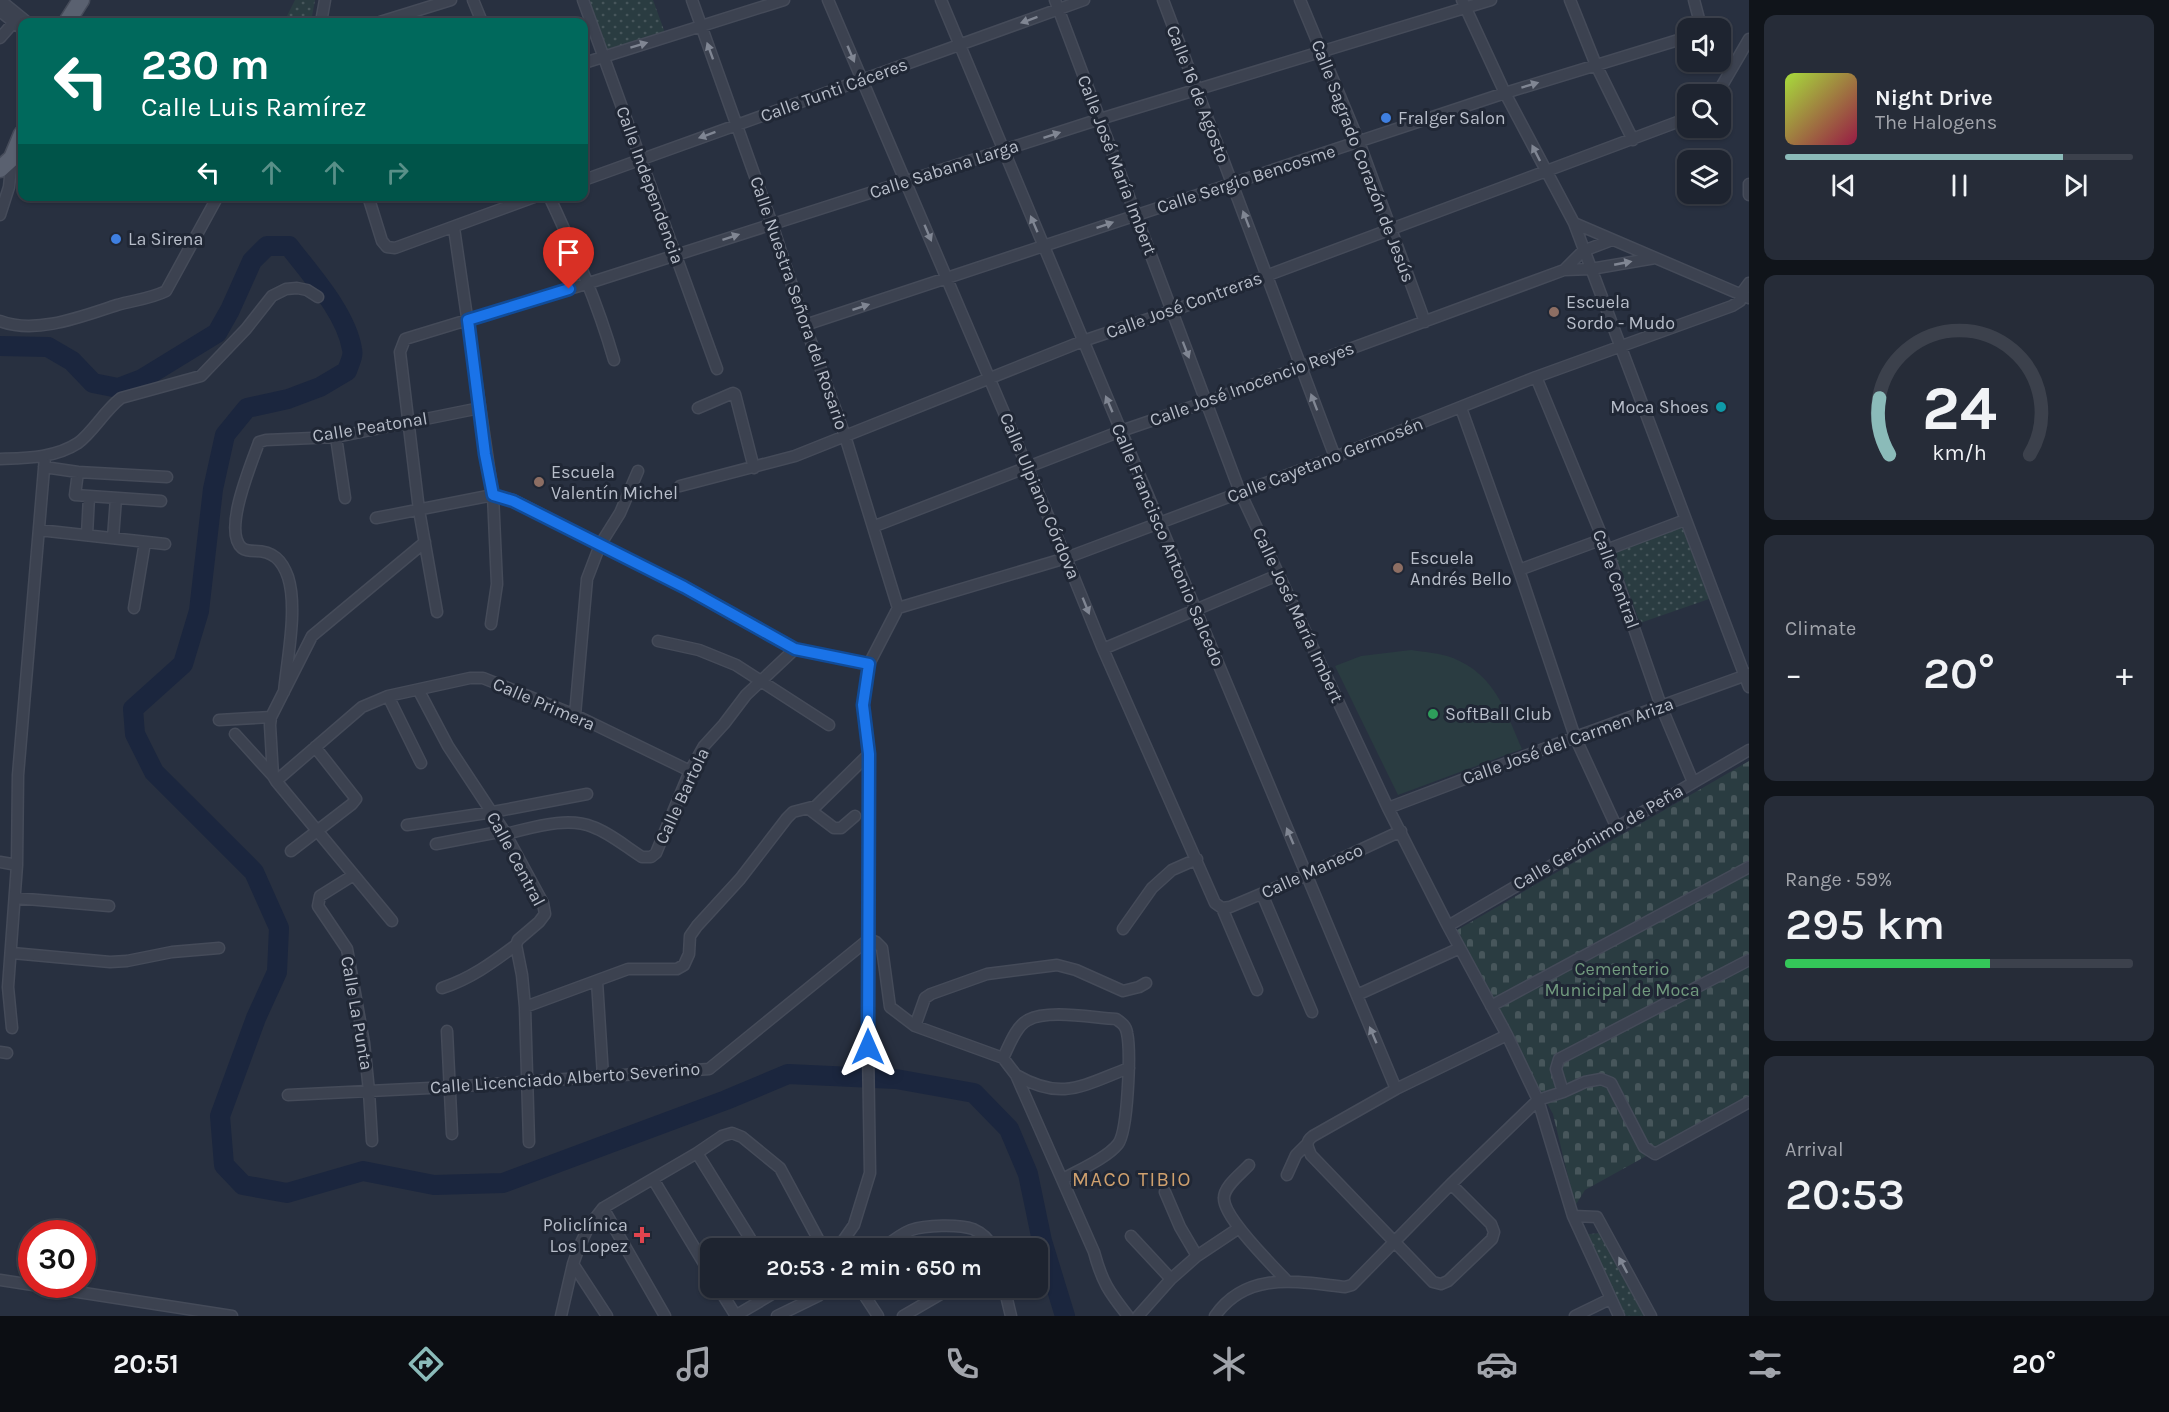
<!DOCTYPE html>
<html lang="en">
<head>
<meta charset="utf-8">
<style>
  body { margin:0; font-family:Karla,sans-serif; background:#262c38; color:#f1f3f6; height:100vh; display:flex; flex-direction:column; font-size:22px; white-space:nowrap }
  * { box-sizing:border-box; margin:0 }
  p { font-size:20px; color:#a1a4ab }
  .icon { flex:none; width:33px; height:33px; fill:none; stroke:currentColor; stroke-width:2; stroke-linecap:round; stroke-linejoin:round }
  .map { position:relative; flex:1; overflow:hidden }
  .drawer { display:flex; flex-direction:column; gap:15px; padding:15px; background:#10141a; width:420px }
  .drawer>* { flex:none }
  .hud { position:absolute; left:18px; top:18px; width:570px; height:183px; border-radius:12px; box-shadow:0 2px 4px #0004,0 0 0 2px #3c414c; background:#00695c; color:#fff; overflow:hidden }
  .controls { position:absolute; left:1677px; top:18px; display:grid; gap:12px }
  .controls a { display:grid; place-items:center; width:54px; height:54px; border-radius:12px; background:#1e2430; box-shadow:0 2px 4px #0004,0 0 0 2px #3c414c; font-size:30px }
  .speed { position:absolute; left:18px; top:1220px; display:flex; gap:12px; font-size:30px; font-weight:700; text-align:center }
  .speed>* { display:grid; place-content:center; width:78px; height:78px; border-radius:50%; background:#1e2430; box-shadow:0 2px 4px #0004,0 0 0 2px #3c414c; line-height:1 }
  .speed .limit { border:9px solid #d22; background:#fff; color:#111 }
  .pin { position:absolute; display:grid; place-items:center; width:51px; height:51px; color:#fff; margin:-62px -26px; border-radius:50% 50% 50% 0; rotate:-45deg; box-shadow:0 0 6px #0007 }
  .pin .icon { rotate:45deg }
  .me { position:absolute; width:66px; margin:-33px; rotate:0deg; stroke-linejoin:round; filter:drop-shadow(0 0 4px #0008) }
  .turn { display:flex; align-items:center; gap:21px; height:126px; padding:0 24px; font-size:27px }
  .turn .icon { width:78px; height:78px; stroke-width:2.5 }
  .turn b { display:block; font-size:42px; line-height:51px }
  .lanes { display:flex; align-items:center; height:57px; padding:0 24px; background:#0003; justify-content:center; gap:30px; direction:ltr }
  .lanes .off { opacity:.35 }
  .big { font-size:45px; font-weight:600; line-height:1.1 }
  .drawer .tile { flex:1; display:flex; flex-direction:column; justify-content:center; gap:9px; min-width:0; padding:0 21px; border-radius:12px; background:#262c38 }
  .drawer .dial { align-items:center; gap:0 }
  .dial svg { height:156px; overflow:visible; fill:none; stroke:#3c414c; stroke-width:7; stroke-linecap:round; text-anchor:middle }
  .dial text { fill:#f1f3f6; stroke:none }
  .song { display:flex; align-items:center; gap:18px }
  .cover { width:72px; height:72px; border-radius:9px; background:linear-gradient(135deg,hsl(80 70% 55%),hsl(340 70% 35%)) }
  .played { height:6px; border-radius:3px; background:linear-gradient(90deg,#8bbbb9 80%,#3c414c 80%) }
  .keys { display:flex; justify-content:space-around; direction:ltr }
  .heat { display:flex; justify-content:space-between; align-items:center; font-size:33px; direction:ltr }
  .charge { height:9px; border-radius:4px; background:linear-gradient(90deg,#34c759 59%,#3c414c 0) }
  .trip { position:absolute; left:700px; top:1238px; width:348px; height:60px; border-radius:12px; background:#1e2430; box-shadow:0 2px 4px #0004,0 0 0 2px #3c414c; font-weight:600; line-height:60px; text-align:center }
  .dock { display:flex; height:96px; justify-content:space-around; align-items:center; background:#0c0e13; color:#a1a4ab }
  .dock .icon { width:42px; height:42px }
  .dock .on { color:#8bbbb9 }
  .dock b { font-size:27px; color:#f1f3f6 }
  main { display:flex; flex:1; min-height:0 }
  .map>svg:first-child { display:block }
</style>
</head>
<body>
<main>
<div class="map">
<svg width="1749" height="1316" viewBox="0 0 1749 1316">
  <defs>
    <pattern id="cemetery-stones" width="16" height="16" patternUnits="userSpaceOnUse" patternTransform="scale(1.5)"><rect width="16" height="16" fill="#2a3c41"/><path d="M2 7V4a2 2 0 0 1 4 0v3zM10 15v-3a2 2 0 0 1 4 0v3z" fill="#47565b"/></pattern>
    <pattern id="park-dots" width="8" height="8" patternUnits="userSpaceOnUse" patternTransform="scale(1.5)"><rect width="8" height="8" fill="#2a3c41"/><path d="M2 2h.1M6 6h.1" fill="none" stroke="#47565b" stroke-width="1.8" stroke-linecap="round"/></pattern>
  </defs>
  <rect width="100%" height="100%" fill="#283040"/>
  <!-- grass -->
  <path fill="#2a3c41" d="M1411,650C1424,652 1440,653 1453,658C1495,675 1505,710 1522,749L1398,795L1335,666L1361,656Z"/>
  <!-- cemetery -->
  <path fill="url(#cemetery-stones)" d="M1749,761V1099L1585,1190L1575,1206L1553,1114L1452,933Z"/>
  <!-- park -->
  <path fill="url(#park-dots)" d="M295,0H315L311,22H284Z
    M587,0H653L665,33L606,52Z
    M1682,524L1709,599L1640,623L1614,552Z
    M1599,1233L1644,1316H1626L1582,1235Z"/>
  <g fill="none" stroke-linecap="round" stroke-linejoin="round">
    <!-- river -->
    <path stroke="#1b263e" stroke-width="20" d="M0,346L48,347L72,361L93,383L118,388L142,379L217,333L230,310L252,261L267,246H289C311,275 346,313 352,349C354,356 349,364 347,371L320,387L288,399L247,408L225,435L213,489L199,611L183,664L133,709L135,734L154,772L254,872L279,928L277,972L256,1018L220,1116L224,1165L243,1185L287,1193L363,1171L434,1185L503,1183L726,1100L788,1074L896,1079L974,1093L1009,1129L1028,1174L1042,1241L1065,1316"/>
    <!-- minor casing -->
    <g stroke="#454b59" stroke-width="13">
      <path id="minor" d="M0,0L27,22
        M473,0L482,22
        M583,0L717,369
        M692,0L772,224L805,325L845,436L898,608
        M828,0L1066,558L1103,649L1215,903L1222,908L1257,990
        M941,0L1396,1089
        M1055,0L1240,492L1388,808L1448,926L1507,1035L1538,1100L1573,1216L1619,1316
        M1163,0L1335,457
        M1300,0L1359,142L1425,322
        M1462,0L1505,93L1574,223L1749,687
        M1570,0L1596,65L1633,140
        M1694,0L1699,19L1697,28
        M0,11L22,29
        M321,22L325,0
        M380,22L451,0
        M0,38L14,22
        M584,63L784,0
        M1717,94L1749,39
        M584,180L1084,0
        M1749,184V195
        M368,196L382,241L387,247L395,248L537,196
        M549,196C575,252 597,301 614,360
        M0,215L9,187L12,158
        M1574,223L1749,298
        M454,228L493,495L497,584L491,624
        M1564,270L1583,251L1612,240
        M0,321C36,335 83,316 117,305C134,300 150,299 166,291L218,196
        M805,325L1505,93L1688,37
        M1536,377L1603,539L1661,706L1693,782
        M698,408L733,393L735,394L754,468
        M1461,408L1519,570L1575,737L1616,826
        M336,437L345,498
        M0,459C27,458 55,458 78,443C93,432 105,410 121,398L201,376L246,329L272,296L286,289L297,288L307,290L318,297
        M44,467L78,472L167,477
        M78,472L75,495L161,501
        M680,486L795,456L1083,341L1172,311L1688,118
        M376,518L493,495L513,500L684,587L795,649L869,664
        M875,526L1121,431L1206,402L1564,270L1591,269L1655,258
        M39,530L165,544
        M87,535L89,496
        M113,538L116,498
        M1606,550L1685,520
        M1519,570L1603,539
        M134,608L145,542
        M898,608L1066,558L1335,457L1536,377L1732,306L1740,301L1741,294L1749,283
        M437,612L419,510L400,352L405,339L589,283L1100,119L1491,0
        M658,641L699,650L736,665L829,725
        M1103,649L1278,575
        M419,691L448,746L504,831L543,903L545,914L539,922L518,940L516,945L522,975L525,1007L529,1142
        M284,692C287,660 298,608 288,577C282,560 273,551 255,551C251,551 246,551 242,548C222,531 252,463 259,442L266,440L336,437L480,408
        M388,696L421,763
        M575,715L587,579L600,545L620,513L638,471
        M219,720L271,717
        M235,734L273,776
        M276,781L362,707L388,696L470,678H483L575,715L690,771
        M1388,808L1575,737L1749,674
        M809,809L834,828H841L855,816
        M407,825L493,812L587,794
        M505,834C532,828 567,816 593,827C610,833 626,847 642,857H651L656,853L690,771L704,746L724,724L746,695L795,649
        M436,844L504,831
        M291,851L352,804L356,799L315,747
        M0,862L17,865
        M352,876L320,896L318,906L347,949L364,1043L369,1091L372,1141
        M1262,894L1312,1012
        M15,898L109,906
        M1222,908L1230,907L1306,875L1401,831
        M392,921L276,781L273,776L270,725L271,717L312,636L425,542
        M1448,926L1749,750
        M1123,929L1152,888L1172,870L1197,859
        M12,953L110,962L127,961L172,952L219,948
        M597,981L603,1076
        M442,988C470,979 492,963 516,945
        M1357,995L1460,948
        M1491,1006L1749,867
        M525,1007L628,969H677L684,965L689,954L690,936L697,926L740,879L787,818L793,812L816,806L869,754
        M915,1026L925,998L931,994L987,974L1057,965L1076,970L1123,991L1139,987L1146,983
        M12,1028L8,987L17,865L18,775L45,457
        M447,1031L452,1134
        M0,1052L7,1053
        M1003,1058C1009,1046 1016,1026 1028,1020C1048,1009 1094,1018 1116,1019C1122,1023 1126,1026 1127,1033C1131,1051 1128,1131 1118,1144C1107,1158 1079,1170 1063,1179
        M1016,1075C1063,1102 1083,1085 1129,1068
        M1563,1092L1556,1069L1559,1059L1749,960
        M288,1095L450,1087L709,1069L869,939L876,942L882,948L890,1007L915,1026L1003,1058L1016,1075L1094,1252C1102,1282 1109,1292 1128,1316
        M697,1153L756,1248
        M1249,1165C1241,1174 1224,1186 1224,1198C1223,1217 1272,1265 1286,1280
        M1287,1175L1296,1155L1306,1145
        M653,1179L711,1275
        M1451,1184L1491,1224L1494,1232L1492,1239L1448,1281L1441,1284L1433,1282L1311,1155C1307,1146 1305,1142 1313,1136L1396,1089L1507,1035
        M1165,1192L1180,1227L1197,1256
        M603,1208L665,1316
        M1573,1216L1597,1217L1651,1316
        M1131,1236L1171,1279
        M838,1248L854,1225L870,1173L868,1048L869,754L863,705L869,664L898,608
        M883,1248C892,1241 901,1234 911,1230C925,1225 959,1224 973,1229C982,1233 989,1239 993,1248
        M573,1264L607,1316
        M0,1280L232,1316
        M718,1287L736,1316
        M859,1287L878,1316
        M1004,1287L1011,1316
        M561,1316L573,1264L579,1247L589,1226L603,1208L697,1153L722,1136L732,1133L742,1137L780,1168L823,1248
        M735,1316L784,1287
        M777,1316L818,1296L830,1287
        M903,1316L953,1287
        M1138,1316L1171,1279L1197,1256L1239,1228
        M1215,1316C1247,1270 1298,1282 1345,1287L1352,1285L1451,1184L1538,1100L1563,1092L1585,1082L1601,1079L1611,1083L1644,1147L1655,1154L1749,1102
        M1575,1316L1610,1299"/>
    </g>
    <!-- primary casing -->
    <g stroke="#454b59" stroke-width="19">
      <path id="primary" d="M67,22L81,0
        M0,169L12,158L22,134"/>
    </g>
    <!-- minor -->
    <use href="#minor" stroke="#3c4250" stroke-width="10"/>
    <!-- primary -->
    <use href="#primary" stroke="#5a6170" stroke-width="16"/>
  </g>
  <!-- one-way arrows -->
  <defs><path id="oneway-solid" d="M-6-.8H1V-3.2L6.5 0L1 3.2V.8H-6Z" transform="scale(1.5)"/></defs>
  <g fill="#808693">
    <use href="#oneway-solid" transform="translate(1029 20) rotate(160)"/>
    <use href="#oneway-solid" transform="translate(639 45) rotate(-17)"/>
    <use href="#oneway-solid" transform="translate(710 51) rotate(-110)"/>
    <use href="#oneway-solid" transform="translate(851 54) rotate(67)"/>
    <use href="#oneway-solid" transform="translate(1530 85) rotate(-17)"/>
    <use href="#oneway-solid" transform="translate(707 135) rotate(160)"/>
    <use href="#oneway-solid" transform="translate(1052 135) rotate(-18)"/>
    <use href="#oneway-solid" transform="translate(1536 153) rotate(-117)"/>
    <use href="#oneway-solid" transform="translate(1246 219) rotate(-111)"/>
    <use href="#oneway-solid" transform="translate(1034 224) rotate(-113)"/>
    <use href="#oneway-solid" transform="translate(1105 225) rotate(-19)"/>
    <use href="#oneway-solid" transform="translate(928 233) rotate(67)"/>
    <use href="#oneway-solid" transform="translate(731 237) rotate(-18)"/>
    <use href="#oneway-solid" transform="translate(1623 263) rotate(-11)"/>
    <use href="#oneway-solid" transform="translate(861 307) rotate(-18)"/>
    <use href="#oneway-solid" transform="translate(1186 350) rotate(69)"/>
    <use href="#oneway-solid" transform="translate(1314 402) rotate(-111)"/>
    <use href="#oneway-solid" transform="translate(1109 404) rotate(-113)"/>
    <use href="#oneway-solid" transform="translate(1086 606) rotate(68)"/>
    <use href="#oneway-solid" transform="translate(1290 836) rotate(-113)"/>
    <use href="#oneway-solid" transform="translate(1373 1035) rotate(-113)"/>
    <use href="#oneway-solid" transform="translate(1623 1265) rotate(-118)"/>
  </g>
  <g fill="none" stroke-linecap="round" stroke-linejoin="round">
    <!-- route casing -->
    <g stroke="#114b97" stroke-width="15">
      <path id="route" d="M569,289L468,320L485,454L493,495L513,501L684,587L795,649L869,664L863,705L869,754L868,1047"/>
    </g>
    <!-- route -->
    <use href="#route" stroke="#1a73e8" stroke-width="10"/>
  </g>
  <!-- markers -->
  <g fill="#3f7fe0" stroke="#202735" stroke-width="2">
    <circle cx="1386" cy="118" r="6"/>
    <circle cx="116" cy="239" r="6"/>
  </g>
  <g fill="#8d6e63" stroke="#202735" stroke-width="2">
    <circle cx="1554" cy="312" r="6"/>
    <circle cx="539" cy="482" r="6"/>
    <circle cx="1398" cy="568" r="6"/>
  </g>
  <circle fill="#0f9aa8" stroke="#202735" stroke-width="2" cx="1721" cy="407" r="6"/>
  <circle fill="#2e9e5b" stroke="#202735" stroke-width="2" cx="1433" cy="714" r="6"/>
  <path fill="#e0444e" stroke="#202735" stroke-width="2" d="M639 1226h6v6h6v6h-6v6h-6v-6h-6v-6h6z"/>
  <g text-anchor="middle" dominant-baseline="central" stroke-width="6" stroke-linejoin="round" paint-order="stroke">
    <!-- street labels -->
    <g font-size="18" fill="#b8beca" stroke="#202735">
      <text transform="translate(834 90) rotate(-20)">Calle Tunti Cáceres</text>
      <text transform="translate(1198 94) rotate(69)">Calle 16 de Agosto</text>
      <text transform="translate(1363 161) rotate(69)">Calle Sagrado Corazón de Jesús</text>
      <text transform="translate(1117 165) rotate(69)">Calle José María Imbert</text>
      <text transform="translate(944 169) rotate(-18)">Calle Sabana Larga</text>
      <text transform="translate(1246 179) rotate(-18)">Calle Sergio Bencosme</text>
      <text transform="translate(650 185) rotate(70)">Calle Independencia</text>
      <text transform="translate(799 303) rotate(71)">Calle Nuestra Señora del Rosario</text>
      <text transform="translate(1184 305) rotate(-20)">Calle José Contreras</text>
      <text transform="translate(1252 384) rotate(-20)">Calle José Inocencio Reyes</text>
      <text transform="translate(370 427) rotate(-9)">Calle Peatonal</text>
      <text transform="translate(1325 460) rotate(-21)">Calle Cayetano Germosén</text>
      <text transform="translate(1040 496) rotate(67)">Calle Ulpiano Córdova</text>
      <text transform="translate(1168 545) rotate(67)">Calle Francisco Antonio Salcedo</text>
      <text transform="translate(1616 579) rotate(70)">Calle Central</text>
      <text transform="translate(1298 615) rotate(65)">Calle José María Imbert</text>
      <text transform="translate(544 704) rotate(23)">Calle Primera</text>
      <text transform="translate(1568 741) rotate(-20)">Calle José del Carmen Ariza</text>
      <text transform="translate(682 796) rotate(-65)">Calle Bartola</text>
      <text transform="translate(1598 837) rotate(-30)">Calle Gerónimo de Peña</text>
      <text transform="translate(516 859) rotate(62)">Calle Central</text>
      <text transform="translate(1312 871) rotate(-24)">Calle Maneco</text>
      <text transform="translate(357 1013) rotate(80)">Calle La Punta</text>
      <text transform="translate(565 1078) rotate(-4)">Calle Licenciado Alberto Severino</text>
    </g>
    <!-- poi labels -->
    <g font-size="18" fill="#b8beca" stroke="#202735" text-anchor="start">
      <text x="1398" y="118">Fralger Salon</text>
      <text x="128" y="239">La Sirena</text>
      <text x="1566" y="302">Escuela<tspan x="1566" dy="21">Sordo - Mudo</tspan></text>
      <text x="1709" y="407" text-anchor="end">Moca Shoes</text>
      <text x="551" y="472">Escuela<tspan x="551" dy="21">Valentín Michel</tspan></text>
      <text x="1410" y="558">Escuela<tspan x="1410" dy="21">Andrés Bello</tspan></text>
      <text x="1445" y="714">SoftBall Club</text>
      <text x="628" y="1225" text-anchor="end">Policlínica<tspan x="628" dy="21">Los Lopez</tspan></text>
    </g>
    <!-- park labels -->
    <g font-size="18" fill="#719a7e" stroke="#202735">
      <text x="1622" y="969">Cementerio<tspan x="1622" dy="21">Municipal de Moca</tspan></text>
    </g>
    <!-- neighbourhood labels -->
    <g font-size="20" letter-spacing="1.5" fill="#d0a16e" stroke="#202735">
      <text x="1132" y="1179">MACO TIBIO</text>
    </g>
  </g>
</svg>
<div class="controls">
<a><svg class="icon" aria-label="sound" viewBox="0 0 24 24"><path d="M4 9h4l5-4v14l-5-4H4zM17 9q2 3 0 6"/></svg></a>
<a><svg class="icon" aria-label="search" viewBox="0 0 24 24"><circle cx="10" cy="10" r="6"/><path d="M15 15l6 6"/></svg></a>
<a><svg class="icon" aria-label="layers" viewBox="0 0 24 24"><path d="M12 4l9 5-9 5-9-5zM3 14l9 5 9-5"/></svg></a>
</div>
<div class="speed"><div class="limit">30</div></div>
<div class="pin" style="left:569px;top:289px;background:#d93025"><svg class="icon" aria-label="arrive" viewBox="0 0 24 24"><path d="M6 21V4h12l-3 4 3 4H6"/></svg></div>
<svg class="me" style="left:868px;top:1047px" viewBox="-20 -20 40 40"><path d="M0-17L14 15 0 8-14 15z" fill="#1a73e8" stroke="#fff" stroke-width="4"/></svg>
<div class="trip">20:53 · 2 min · 650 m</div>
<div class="hud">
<div class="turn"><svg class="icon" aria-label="left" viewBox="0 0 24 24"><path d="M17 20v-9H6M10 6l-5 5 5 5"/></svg><div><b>230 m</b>Calle Luis Ramírez</div></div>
<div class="lanes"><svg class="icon" aria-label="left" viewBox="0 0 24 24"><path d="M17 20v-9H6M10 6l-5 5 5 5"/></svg><svg class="icon off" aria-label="ahead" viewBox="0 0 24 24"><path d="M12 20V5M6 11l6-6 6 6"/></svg><svg class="icon off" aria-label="ahead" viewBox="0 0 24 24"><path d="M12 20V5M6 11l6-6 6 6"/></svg><svg class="icon off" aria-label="right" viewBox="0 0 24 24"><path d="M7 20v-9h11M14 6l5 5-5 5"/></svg></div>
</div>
</div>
<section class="drawer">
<div class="tile">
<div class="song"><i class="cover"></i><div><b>Night Drive</b><p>The Halogens</p></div></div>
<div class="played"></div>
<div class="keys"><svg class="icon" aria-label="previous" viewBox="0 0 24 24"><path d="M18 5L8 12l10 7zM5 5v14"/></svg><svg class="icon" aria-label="pause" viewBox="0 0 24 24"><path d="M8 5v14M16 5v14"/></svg><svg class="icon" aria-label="next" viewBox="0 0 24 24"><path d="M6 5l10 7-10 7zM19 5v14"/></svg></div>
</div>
<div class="tile dial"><svg viewBox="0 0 100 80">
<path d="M14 69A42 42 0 1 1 86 69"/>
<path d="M14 69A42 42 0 0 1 9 40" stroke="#8bbbb9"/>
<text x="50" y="56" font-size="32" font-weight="700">24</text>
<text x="50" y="72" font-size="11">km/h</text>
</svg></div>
<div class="tile"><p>Climate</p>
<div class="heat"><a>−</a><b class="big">20°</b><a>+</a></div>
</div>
<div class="tile"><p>Range · 59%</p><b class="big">295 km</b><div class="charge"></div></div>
<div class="tile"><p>Arrival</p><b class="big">20:53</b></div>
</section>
</main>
<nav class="dock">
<b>20:51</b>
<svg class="icon on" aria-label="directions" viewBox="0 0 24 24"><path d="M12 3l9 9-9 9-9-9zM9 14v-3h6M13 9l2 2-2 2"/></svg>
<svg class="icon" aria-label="music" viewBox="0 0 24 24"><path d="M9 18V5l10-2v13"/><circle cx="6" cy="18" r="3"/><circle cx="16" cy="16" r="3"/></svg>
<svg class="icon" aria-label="phone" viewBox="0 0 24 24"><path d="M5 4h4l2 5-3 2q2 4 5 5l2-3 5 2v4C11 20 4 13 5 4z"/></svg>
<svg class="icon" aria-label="climate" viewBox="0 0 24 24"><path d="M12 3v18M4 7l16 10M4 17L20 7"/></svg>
<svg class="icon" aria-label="car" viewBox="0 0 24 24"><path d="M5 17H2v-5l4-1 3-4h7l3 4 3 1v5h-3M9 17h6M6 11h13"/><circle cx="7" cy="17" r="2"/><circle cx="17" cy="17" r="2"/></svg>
<svg class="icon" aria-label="filters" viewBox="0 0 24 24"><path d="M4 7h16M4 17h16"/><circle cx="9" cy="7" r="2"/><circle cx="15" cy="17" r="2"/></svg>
<b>20°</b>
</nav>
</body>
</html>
